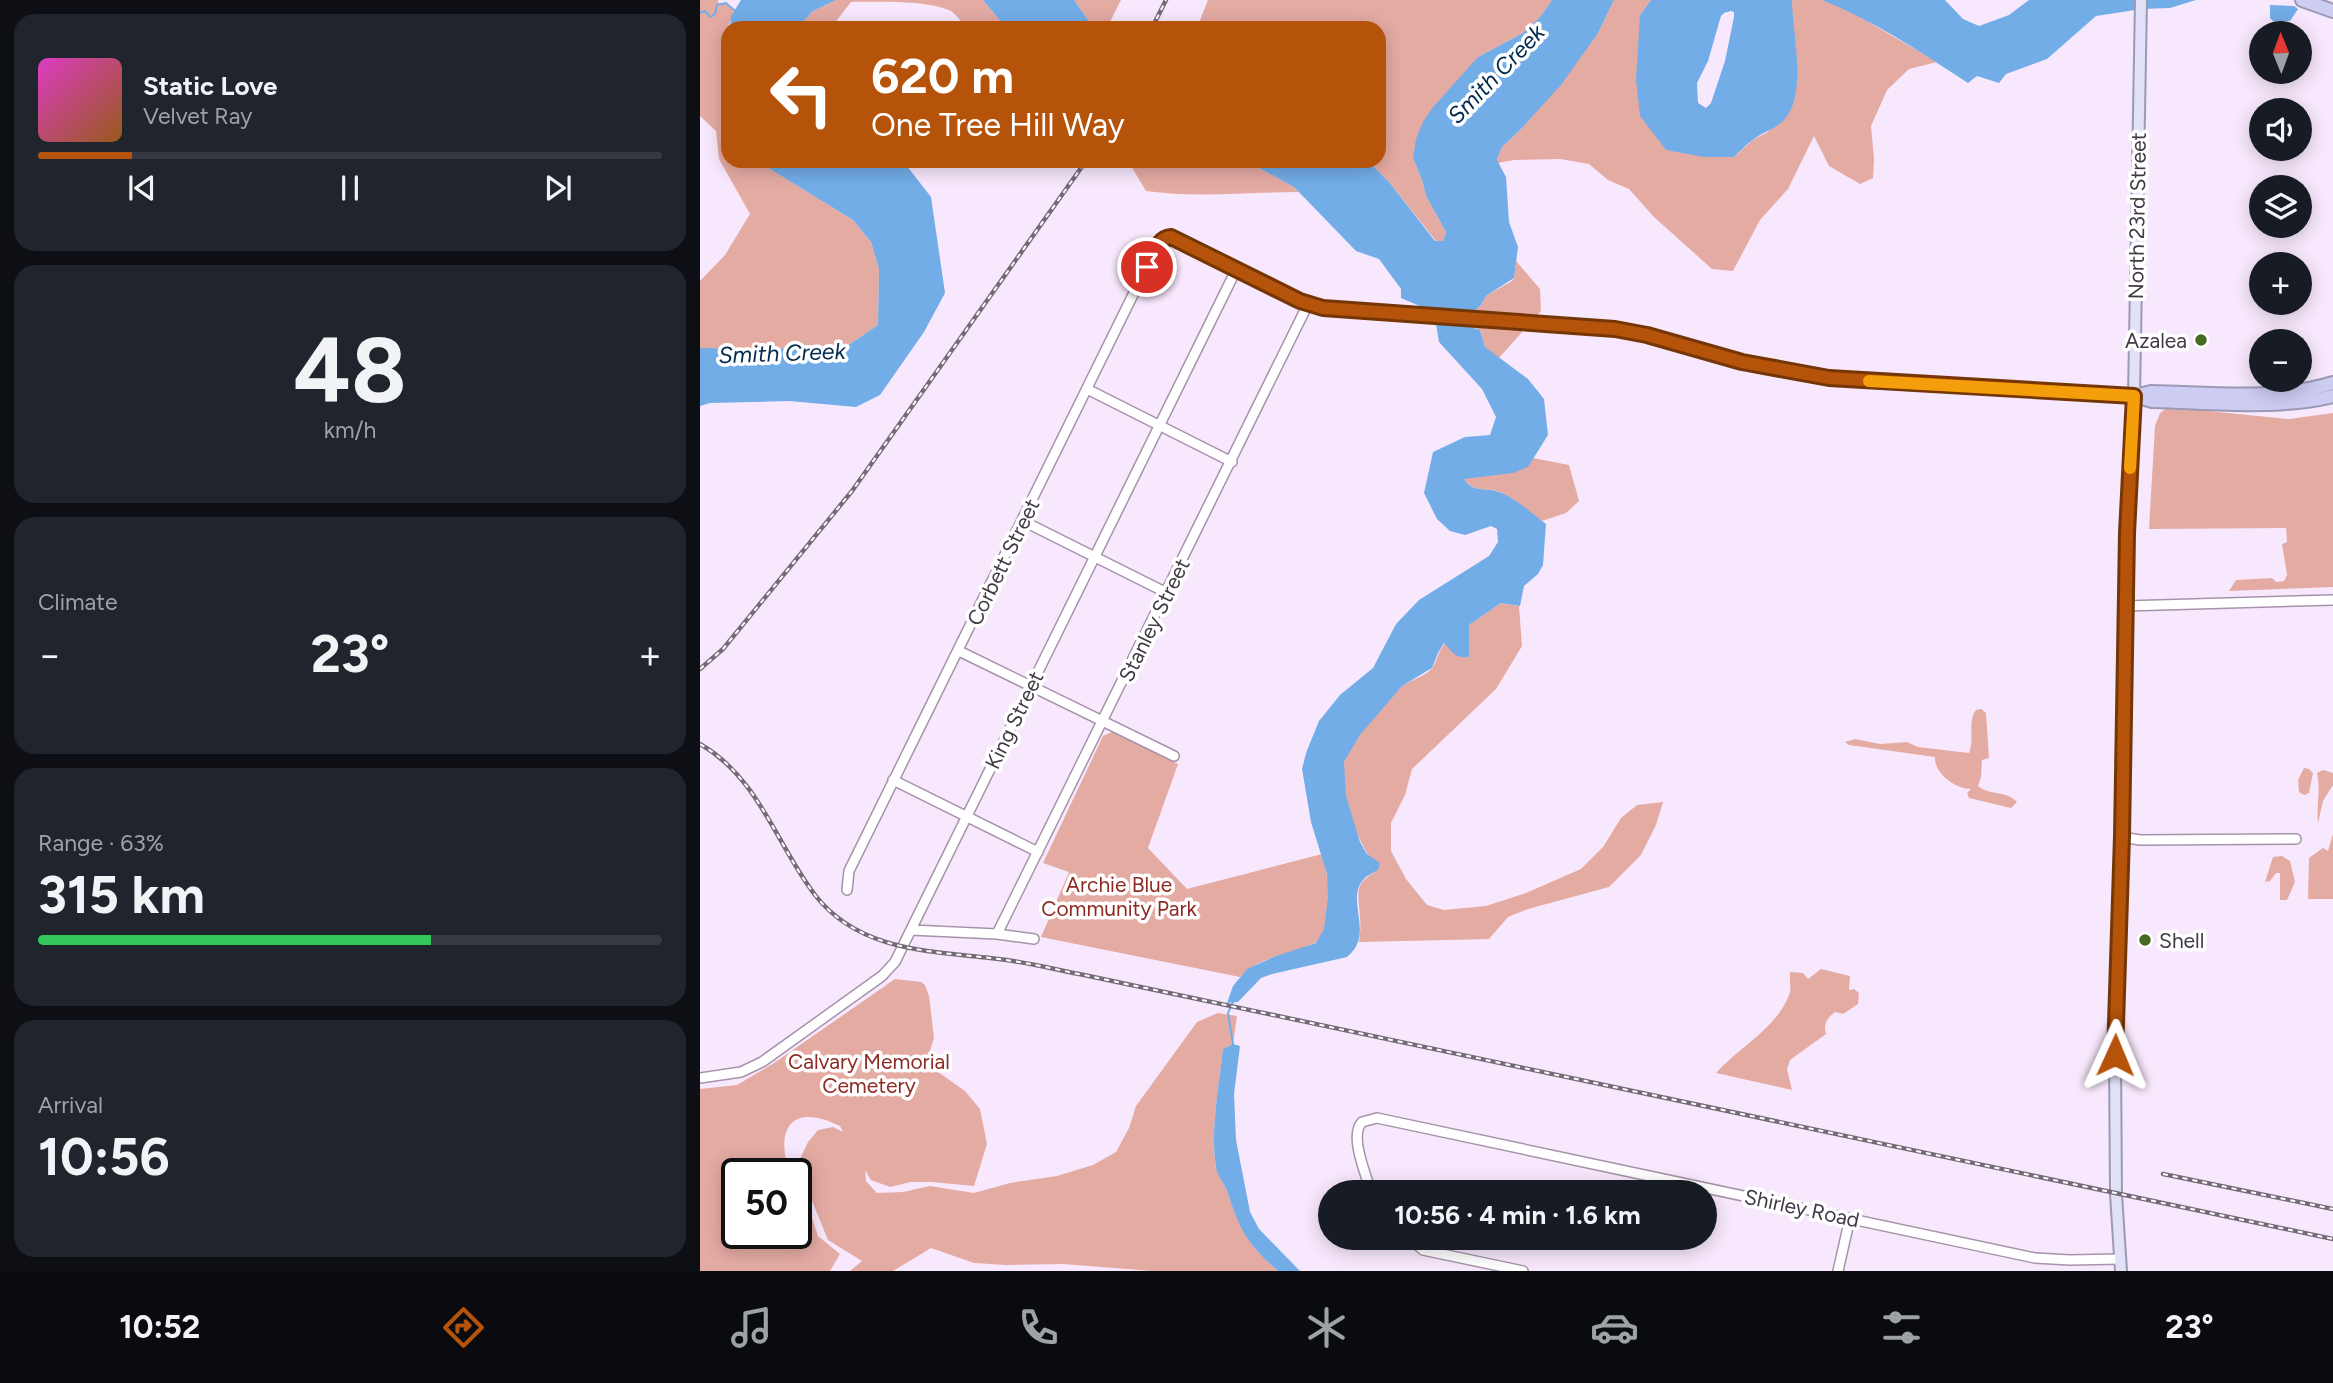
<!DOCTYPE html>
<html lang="en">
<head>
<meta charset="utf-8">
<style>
  body { margin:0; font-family:Figtree,sans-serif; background:#20242c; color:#f1f3f6; height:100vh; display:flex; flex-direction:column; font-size:26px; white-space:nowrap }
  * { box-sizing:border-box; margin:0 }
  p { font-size:23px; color:#9ea1a6 }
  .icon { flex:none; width:38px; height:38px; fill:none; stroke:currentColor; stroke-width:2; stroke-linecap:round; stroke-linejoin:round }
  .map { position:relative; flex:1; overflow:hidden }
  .sheet { display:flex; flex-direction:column; gap:14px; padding:14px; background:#0d0f14; width:700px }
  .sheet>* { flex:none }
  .top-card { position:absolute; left:21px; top:21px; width:665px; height:147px; border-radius:21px; box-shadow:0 4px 18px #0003; background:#b45309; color:#fff; overflow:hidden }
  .needle { width:46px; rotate:359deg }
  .buttons { position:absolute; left:1549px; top:21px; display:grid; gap:14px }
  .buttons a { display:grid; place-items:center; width:63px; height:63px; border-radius:50%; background:#171b24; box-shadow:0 4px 18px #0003; font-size:35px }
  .speed { position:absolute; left:21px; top:1158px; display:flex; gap:14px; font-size:35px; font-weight:700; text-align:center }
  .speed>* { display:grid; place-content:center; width:91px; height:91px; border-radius:50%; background:#171b24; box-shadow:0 4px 18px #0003; line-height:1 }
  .speed .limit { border:4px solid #111; border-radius:10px; background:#fff; color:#111 }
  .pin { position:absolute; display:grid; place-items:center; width:60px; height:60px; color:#fff; margin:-30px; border:4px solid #fff; border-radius:50%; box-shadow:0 2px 7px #0007 }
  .me { position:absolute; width:77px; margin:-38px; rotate:1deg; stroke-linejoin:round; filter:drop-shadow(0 0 5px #0008) }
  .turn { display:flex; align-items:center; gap:24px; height:147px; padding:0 35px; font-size:32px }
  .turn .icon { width:91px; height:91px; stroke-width:2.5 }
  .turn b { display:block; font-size:49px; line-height:60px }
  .big { font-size:52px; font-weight:700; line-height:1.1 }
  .sheet .tile { flex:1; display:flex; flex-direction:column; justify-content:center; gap:10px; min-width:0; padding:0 24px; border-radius:21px; background:#20242c }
  .sheet .dial { align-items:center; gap:0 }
  .dial b { font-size:91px; line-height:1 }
  .song { display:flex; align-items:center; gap:21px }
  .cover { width:84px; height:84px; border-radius:10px; background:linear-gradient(135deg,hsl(310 70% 55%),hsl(30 70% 35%)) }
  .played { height:7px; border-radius:4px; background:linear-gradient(90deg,#b45309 15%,#363941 15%) }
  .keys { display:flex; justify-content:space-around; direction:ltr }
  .heat { display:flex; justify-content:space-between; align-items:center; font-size:38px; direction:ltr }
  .charge { height:10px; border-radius:5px; background:linear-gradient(90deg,#34c759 63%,#363941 0) }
  .trip { position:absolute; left:618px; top:1180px; width:399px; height:70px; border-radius:35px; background:#171b24; box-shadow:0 4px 18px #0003; font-weight:700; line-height:70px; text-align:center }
  .dock { display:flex; height:112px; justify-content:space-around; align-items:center; background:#090b0e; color:#9ea1a6 }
  .dock .icon { width:49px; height:49px }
  .dock .active { color:#b45309 }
  .dock b { font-size:32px; color:#f1f3f6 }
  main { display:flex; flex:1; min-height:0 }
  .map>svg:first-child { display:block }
</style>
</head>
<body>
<main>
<section class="sheet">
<div class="tile">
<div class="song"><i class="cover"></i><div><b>Static Love</b><p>Velvet Ray</p></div></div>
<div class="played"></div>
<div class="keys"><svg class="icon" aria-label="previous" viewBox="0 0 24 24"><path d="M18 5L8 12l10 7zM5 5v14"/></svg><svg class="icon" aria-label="pause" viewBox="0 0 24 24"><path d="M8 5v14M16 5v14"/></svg><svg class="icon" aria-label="next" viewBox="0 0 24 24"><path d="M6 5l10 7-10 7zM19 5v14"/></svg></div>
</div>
<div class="tile dial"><b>48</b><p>km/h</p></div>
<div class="tile"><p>Climate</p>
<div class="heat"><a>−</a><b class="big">23°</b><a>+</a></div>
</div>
<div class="tile"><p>Range · 63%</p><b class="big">315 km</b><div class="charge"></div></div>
<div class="tile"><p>Arrival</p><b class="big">10:56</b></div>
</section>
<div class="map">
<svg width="1633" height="1271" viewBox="0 0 1633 1271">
  <rect width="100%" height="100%" fill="#f8e8fd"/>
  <!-- green -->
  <path fill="#e4aba3" d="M0,0H18L19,4L26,3L34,10L28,28V161H62L65,166L153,220L171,242L179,269L178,325L150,344L103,349L0,348V281L25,255L50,214L19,159L16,131L0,116Z
    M136,0H283L306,28H266C262,23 257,15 251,11C226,0 180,2 151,2L131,28H97L113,11Z
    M374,0H421L407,28H394Z
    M508,0H852L840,17L823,33L778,57L713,158L722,180L726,196L746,232L743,241H736L689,182L668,161H679V28H497Z
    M914,0H951L940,15L1034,157L1054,139L1068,132L1096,46L1092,27V0H1122L1148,10L1237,62L1209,69L1187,90L1171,126L1174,159L1173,178L1160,184L1129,166L1114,136L1088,189L1060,220L1033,271L1012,269L954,217L929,189L908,180L889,164L860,159L814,160L798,163L797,160L802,147L820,130L898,33Z
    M428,161H546L594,187L599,192C548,192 497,198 446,191Z
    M816,261L840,289L841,311L798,359L785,347L780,330L770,327L764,320L781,305L786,296L812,281L814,278Z
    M1468,407L1589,419L1633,413V587L1529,591L1536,580L1572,578L1576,582L1584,581L1587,575L1582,544L1587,542L1586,528L1449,529L1455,426L1460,413Z
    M833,458L869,465L879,501L866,513L842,521C829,512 814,498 800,492C786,487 772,493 764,479L765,477L828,467Z
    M801,603L819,606L822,646L796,689L712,769L705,795L691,823V851L706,879L727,905L744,910L786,906L826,893L881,869L903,847L921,818L937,805L963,802L956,825L941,855L909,887L828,909L808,917L789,939L659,942C660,934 661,926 660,918C659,892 652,885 678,870C658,842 640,801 644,764C646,749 688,699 701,687C710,680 727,676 733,667C737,659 739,651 745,643C752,652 757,658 769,657V625Z
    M1281,709L1286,713L1289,758L1282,760L1281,777L1278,786C1290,796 1306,790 1317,802L1311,808L1269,798L1267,793L1271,789C1255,789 1234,773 1235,757L1149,745L1145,742L1155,739L1180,744L1207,742L1218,747L1269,753C1275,739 1267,722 1276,710Z
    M412,732L478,764L448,848L487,889L622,854C630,880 633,917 619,941C593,955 560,955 540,977L341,937L369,872L343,863L403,736Z
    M1604,768L1609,769L1613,773L1609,793L1604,795L1599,792L1598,780Z
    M1623,770L1633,773V785L1623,801L1618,823C1616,806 1621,789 1617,773Z
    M1633,834V899H1608L1609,858L1623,848L1628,851Z
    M1582,856L1590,861L1595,882L1587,900H1580V873H1576L1570,881L1565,882L1573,857Z
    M1121,969L1150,976L1149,990L1154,989L1159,993L1158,1004L1143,1014L1135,1012C1127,1018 1123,1024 1126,1034L1090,1060L1087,1069L1092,1090L1016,1073C1039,1047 1076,1029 1089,995C1092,988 1089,980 1090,972L1103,973L1108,979Z
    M195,979L221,982L225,985L229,996L234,1038L228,1057L231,1067L265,1091L280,1109L287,1144L274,1186L232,1182H211L190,1187L171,1180L165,1170L166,1181L177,1193L203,1192L230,1186L274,1193L310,1183L357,1176L393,1165L416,1152L429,1128L436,1106L497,1022L518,1013L537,1016L533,1044L523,1049C519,1085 510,1131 516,1167C518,1175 524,1183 527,1191C540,1229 547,1244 578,1271H452L363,1264L306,1265L274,1263L231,1248L193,1271H150L162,1261L128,1240L108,1191L99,1175L100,1159L108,1142L118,1130L133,1127L143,1132L140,1126C92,1102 74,1128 90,1174H37V1234H96V1184L105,1197L118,1236L140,1254L130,1271H0V1089L37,1085L74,1063Z"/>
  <!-- water -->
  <path fill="#73ade8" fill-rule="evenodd" d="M41,0H136L113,11L97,28H30L31,16Z
    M283,0H374L394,28H306Z
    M852,0H914L898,33L861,85L820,130L802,147L797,160L806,177L809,222L818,247L814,278L786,296L781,305L764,320L770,327L780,330L785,347L828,379L844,399L848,435L828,467L813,473L764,479C772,493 786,487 799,492C816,498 832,514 846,524L843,565L838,574L824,586L820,606L801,603L769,625V657C756,659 752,652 744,643L738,653L732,668L702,686L660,735L644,762L646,796L660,842L667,854L680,863L678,870C674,873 667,875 664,879C644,900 676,934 647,957L572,974L561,978L538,1002L527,1003L533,986L547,969L576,956L616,943L624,929L628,897L627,874L611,822L602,769L606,753L619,721L640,695L673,668L696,624L719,600L789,556L798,542L797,529L791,526L765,535L750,531L737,519L724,493L733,452L765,437L790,435L796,417L782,389L739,342L734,312L701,298V289L679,259L656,251L594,187L546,161H668L689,182L735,241H743L746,232L726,196L722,180L713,158L716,139L723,122L733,107L778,57L823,33L840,17Z
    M951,0H1092C1092,33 1109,97 1082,122C1074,129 1063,132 1054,139C1047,144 1040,151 1034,157H1004L966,150L940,116L936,80L940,15ZM1031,11L1034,12V17L1025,61L1011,103L1006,108L998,103L997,83L1008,61L1021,16L1024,13Z
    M1122,0H1245L1263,19L1279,26L1309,15L1329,0H1496L1470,8L1442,9L1396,16L1347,59L1306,74L1299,83L1277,76L1268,83C1221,52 1174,21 1122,0Z
    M1570,5L1594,6L1598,9L1590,21H1573L1570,18Z
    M62,161H203L231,197L245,293L224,332L180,395L156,407L89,401L10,403L0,406V348L103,349L150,344L178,325L179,269L171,242L153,220L65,166Z
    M533,1044L540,1046L534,1094L536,1140L550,1212L559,1229L600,1271H578C546,1243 540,1230 527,1191C524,1183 517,1175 516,1167C510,1131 519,1085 523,1049Z"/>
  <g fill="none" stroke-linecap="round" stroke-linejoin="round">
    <!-- stream -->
    <path stroke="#73ade8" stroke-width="2" d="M0,13L5,11L10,17L15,14L17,5L26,3L34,10
      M533,1044L528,1013L533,1002"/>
    <!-- minor casing -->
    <g stroke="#a693ab" stroke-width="12">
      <path id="minor" d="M387,389L532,462
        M323,521L467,593
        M1425,606L1633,600
        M259,651L474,756
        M193,780L338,852
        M1422,837L1440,840L1596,839
        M147,890L149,871L459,242L466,237L475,239L599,301L623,308L915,329L947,335L1042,362L1129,378L1434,396
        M211,930L297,934L334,939
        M297,934L608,304
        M0,1078L41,1072L62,1062L182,976L195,962L536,270
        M671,1192C666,1174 649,1136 662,1122L677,1118L1335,1258L1370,1260L1420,1259
        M708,1237L723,1250L823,1271
        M1138,1271L1150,1218"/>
    </g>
    <!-- major casing -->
    <g stroke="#9c99b5" stroke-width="14">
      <path id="major" d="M1421,1271L1416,1194L1415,1055L1422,837V746L1427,533L1434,396L1441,0"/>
    </g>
    <!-- highway casing -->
    <g stroke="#9c99b5" stroke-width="16">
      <path id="highway" d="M1602,0L1633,11
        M1434,396L1451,392C1511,393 1575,401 1633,383
        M1435,396L1452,401C1509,402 1577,410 1633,396"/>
    </g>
    <!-- minor -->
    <use href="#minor" stroke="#fff" stroke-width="9"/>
    <!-- major -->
    <use href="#major" stroke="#e1e1f8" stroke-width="10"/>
    <!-- highway -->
    <use href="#highway" stroke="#cdcdf3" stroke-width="12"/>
    <!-- rail casing -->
    <g stroke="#756b78" stroke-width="4.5">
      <path id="rail" d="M452,28L466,0
        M0,669L23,649L152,491L386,161
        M0,744C59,778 76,844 115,895C158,950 226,951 290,958C322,961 353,969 384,975L1633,1239
        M1463,1174L1633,1209"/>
    </g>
    <!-- rail -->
    <use href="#rail" stroke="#fff" stroke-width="2" stroke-dasharray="5" stroke-linecap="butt"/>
  </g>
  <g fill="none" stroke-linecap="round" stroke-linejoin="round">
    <!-- route casing -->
    <g stroke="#753606" stroke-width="18">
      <path id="route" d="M447,267C453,256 457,238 471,237L600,301L623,308L915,329L947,335L1042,362L1129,378L1434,396L1427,533L1422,836L1415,1055"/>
    </g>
    <!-- route -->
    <use href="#route" stroke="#b45309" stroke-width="12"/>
    <!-- slow -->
    <path stroke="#f59e0b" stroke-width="12" d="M1169,381L1434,396L1430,468"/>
  </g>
  <!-- markers -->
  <g fill="#486b23" stroke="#fff" stroke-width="2.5">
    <circle cx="1501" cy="340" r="7"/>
    <circle cx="1445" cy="940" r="7"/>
  </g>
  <g text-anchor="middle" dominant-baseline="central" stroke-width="7" stroke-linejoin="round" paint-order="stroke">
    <!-- street labels -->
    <g font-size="21" fill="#413943" stroke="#fff">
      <text transform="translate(1437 216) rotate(-89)">North 23rd Street</text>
      <text transform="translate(303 562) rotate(-64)">Corbett Street</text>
      <text transform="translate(454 620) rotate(-64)">Stanley Street</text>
      <text transform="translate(314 720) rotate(-64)">King Street</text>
      <text transform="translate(1102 1208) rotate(12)">Shirley Road</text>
    </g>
    <!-- poi labels -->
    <g font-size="21" fill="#413943" stroke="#fff" text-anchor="end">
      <text x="1487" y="340">Azalea</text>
      <text x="1459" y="940" text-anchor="start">Shell</text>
    </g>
    <!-- park labels -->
    <g font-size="21" fill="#8d2a23" stroke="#fff">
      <text x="419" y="884">Archie Blue<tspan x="419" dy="24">Community Park</tspan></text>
      <text x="169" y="1061">Calvary Memorial<tspan x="169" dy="24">Cemetery</tspan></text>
    </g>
    <!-- water labels -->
    <g font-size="23" font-style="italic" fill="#002a4f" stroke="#fff">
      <text transform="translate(796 74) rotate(-46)">Smith Creek</text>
      <text transform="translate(82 353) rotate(-2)">Smith Creek</text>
    </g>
  </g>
</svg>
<div class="buttons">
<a><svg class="needle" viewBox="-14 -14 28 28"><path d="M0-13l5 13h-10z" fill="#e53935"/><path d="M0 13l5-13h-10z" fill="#9ea1a6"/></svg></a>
<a><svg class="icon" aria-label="sound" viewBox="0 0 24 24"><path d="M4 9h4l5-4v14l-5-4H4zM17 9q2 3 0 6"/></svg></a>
<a><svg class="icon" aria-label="layers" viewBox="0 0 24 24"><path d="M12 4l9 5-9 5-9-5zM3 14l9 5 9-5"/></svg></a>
<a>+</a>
<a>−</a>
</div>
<div class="speed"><div class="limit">50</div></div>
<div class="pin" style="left:447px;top:267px;background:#d93025"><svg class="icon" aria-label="arrive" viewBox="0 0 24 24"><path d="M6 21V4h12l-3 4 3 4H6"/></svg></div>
<svg class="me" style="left:1415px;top:1055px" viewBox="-20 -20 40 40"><path d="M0-17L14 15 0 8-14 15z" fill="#b45309" stroke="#fff" stroke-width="4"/></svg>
<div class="trip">10:56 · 4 min · 1.6 km</div>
<div class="top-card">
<div class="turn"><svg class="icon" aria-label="left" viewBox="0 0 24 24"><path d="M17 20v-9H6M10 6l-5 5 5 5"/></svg><div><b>620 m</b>One Tree Hill Way</div></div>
</div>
</div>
</main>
<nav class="dock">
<b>10:52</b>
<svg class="icon active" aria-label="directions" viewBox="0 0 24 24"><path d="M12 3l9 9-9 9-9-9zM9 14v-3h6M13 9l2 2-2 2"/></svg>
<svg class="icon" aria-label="music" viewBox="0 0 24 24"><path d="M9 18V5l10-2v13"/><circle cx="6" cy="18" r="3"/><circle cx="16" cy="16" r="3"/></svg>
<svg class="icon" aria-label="phone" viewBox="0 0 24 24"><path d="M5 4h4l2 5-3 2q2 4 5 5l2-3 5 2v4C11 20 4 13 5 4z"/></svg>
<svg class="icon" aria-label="climate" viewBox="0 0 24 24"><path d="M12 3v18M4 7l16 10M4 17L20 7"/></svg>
<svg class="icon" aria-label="car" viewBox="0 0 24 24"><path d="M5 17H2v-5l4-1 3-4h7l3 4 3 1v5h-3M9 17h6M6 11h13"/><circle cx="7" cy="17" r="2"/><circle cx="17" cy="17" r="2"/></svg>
<svg class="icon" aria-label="filters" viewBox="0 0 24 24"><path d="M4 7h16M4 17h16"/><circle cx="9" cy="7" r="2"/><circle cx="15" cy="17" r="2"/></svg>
<b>23°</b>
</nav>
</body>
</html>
